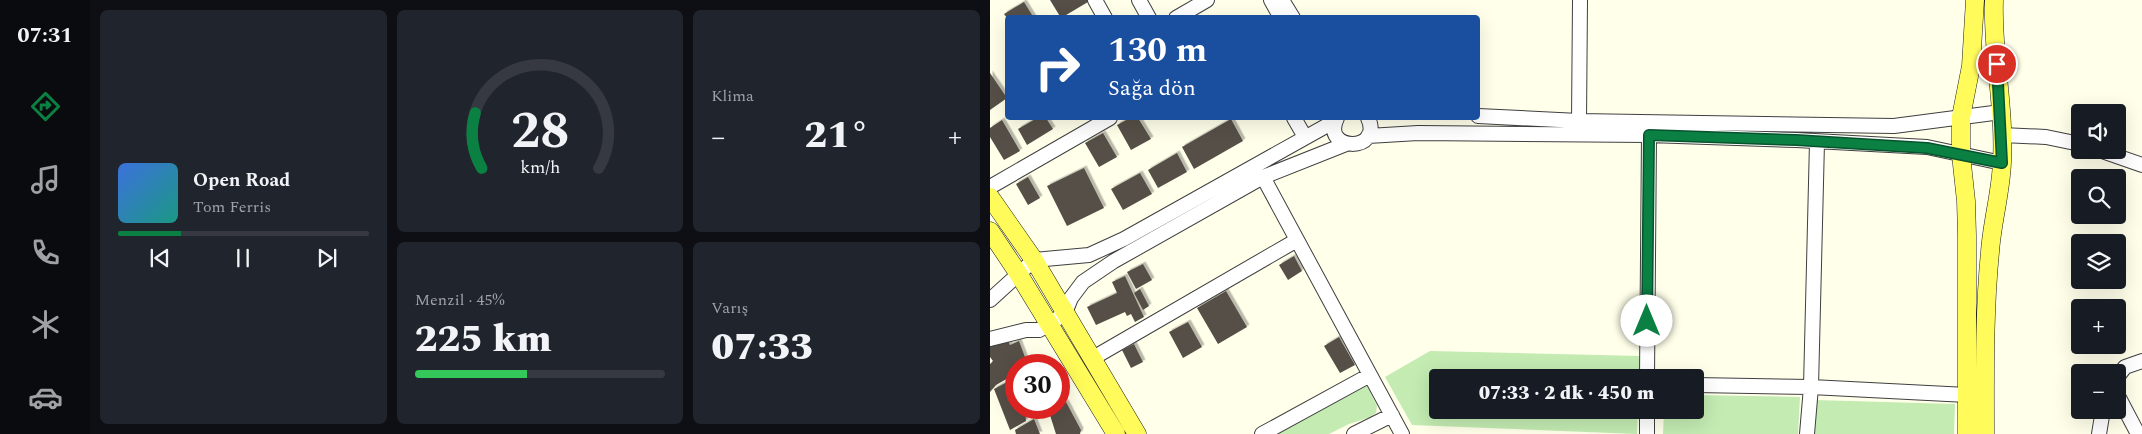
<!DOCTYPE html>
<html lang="tr">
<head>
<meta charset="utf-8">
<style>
  body { margin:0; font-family:Spectral,serif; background:#20242c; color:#f1f3f6; height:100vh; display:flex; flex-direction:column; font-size:19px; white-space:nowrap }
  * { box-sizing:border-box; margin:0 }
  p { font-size:16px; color:#9ea1a6 }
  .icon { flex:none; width:28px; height:28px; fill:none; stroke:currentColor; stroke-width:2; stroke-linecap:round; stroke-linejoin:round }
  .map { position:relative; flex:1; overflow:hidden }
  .panel { display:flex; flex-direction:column; gap:10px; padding:10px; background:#0d0f14; width:900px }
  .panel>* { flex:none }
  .guide { position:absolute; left:15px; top:15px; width:475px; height:105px; border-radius:5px; box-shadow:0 5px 20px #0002; background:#1a4fa0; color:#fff; overflow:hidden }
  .tools { position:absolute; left:1081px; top:104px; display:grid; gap:10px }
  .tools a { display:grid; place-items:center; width:55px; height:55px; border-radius:5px; background:#171b24; box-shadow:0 5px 20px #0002; font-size:25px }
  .speed { position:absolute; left:15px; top:354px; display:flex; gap:10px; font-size:25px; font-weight:700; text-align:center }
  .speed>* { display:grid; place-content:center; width:65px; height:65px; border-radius:50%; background:#171b24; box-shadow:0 5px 20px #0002; line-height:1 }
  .speed .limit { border:8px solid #d22; background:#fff; color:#111 }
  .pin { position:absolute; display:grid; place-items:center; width:42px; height:42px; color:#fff; margin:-21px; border:2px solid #fff; border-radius:50%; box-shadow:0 1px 5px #0007 }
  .me { position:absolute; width:55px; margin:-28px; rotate:0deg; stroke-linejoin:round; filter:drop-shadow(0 0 4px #0008) }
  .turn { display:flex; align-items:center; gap:18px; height:105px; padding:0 20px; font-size:22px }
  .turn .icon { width:65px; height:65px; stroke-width:2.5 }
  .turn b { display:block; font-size:35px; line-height:42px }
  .big { font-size:38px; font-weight:800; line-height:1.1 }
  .panel .tile { flex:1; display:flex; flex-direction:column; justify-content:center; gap:8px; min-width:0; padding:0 18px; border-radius:8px; background:#20242c }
  .panel .dial { align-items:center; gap:0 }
  .dial svg { height:130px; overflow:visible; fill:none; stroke:#363941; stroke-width:7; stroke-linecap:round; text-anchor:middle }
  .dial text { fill:#f1f3f6; stroke:none }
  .song { display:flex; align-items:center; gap:15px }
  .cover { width:60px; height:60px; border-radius:8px; background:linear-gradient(135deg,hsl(220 70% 55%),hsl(170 70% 35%)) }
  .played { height:5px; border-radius:2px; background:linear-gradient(90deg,#0b8043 25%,#363941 25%) }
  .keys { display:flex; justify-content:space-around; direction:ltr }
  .heat { display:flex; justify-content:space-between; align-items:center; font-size:28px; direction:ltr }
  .charge { height:8px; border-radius:4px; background:linear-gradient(90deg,#34c759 45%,#363941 0) }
  .panel .tiles { flex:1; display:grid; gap:10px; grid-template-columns:repeat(3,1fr) }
  .tile:first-child { grid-row:span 2 }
  .trip { position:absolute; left:439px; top:369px; width:275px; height:50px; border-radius:5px; background:#171b24; box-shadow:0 5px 20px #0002; font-weight:800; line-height:50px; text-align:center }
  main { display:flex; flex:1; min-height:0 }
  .menu { display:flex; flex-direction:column; width:90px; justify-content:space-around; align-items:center; background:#090b0e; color:#9ea1a6 }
  .menu .icon { width:35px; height:35px }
  .menu .current { color:#0b8043 }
  .menu b { font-size:22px; color:#f1f3f6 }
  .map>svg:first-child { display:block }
</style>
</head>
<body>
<main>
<nav class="menu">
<b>07:31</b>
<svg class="icon current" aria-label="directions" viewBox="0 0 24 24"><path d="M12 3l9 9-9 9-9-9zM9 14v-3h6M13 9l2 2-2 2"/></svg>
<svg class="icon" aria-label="music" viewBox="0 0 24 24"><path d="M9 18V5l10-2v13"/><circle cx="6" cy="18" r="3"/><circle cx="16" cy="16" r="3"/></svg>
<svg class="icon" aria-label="phone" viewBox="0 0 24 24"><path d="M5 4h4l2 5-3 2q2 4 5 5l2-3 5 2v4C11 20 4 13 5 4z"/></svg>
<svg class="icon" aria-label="climate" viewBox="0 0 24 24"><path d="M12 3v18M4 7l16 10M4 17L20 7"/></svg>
<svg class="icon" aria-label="car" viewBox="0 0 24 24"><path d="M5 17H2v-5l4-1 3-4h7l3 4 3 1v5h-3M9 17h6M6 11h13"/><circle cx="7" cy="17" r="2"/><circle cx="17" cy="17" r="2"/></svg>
</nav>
<section class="panel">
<div class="tiles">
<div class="tile">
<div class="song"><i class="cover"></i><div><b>Open Road</b><p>Tom Ferris</p></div></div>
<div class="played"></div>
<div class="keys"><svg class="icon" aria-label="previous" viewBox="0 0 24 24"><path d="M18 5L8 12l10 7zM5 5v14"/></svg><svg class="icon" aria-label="pause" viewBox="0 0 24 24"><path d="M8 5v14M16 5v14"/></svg><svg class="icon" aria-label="next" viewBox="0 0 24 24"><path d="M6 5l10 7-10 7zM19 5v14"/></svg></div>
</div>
<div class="tile dial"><svg viewBox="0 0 100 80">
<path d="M14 69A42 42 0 1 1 86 69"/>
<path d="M14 69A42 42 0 0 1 10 35" stroke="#0b8043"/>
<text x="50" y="56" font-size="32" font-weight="700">28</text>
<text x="50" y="72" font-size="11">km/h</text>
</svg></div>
<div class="tile"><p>Klima</p>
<div class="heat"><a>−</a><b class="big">21°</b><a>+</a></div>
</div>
<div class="tile"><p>Menzil · 45%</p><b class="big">225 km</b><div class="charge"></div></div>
<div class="tile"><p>Varış</p><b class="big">07:33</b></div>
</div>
</section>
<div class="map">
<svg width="1152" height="434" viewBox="0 0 1152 434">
  <defs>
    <filter id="shadow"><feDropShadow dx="2.5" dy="-2.5" stdDeviation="0" flood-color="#0004"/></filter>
  </defs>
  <rect width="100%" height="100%" fill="#ffffea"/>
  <!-- green -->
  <path fill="#c3ebb2" d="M440,351L650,356L649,377L448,378V410H648L647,434L422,425L395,377Z
    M376,384L387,406L386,413L381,417L359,424L339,434H281Z
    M705,395L810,397L808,434H673L674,410H705Z
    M824,400L965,404L964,434H821Z"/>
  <!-- building -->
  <path fill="#554f47" filter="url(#shadow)" d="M60,0H97L98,2L71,18Z
    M34,2L44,18H17L14,14Z
    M0,73L17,98L0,110Z
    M47,118H56L63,129L37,145L28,129Z
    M140,118H148L161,139L141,150L127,125Z
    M241,119L253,141L204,169L192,147Z
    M12,120L30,151L14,160L0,137V128Z
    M113,133L127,157L109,167L95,143Z
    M187,153L197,172L168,188L158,170Z
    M94,168L114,208L77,226L57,186Z
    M150,173L162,194L133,210L121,189Z
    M38,177L50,198L38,205L26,184Z
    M304,256L312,271L298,280L289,265Z
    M153,264L162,280L146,289L137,272Z
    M135,276L154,317L145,322L141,314L137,316L135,312L106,325L97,307L127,293L122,282Z
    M150,289L159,306L153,310L144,293Z
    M236,291L257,327L228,344L207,308Z
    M198,322L212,347L193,358L179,332Z
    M349,337L365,365L350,373L334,346Z
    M17,338L20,345L29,341L38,365H26V379L20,377L6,385L0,392V364L3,361L0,357V347Z
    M144,344L153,362L141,368L132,350Z
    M21,380L26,389V408H35L36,421L20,430L4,389Z
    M76,402L91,430L90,434H66L59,412Z
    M44,419L50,434H26L25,430Z"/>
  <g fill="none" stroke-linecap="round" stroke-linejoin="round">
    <!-- minor casing -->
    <g stroke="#3f3f3f" stroke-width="16">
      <path id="minor" d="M105,0L115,18
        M149,0L159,18
        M281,0L291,18
        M292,0L303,18
        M186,18L217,0
        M488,116L589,121L904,126L1011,112
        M304,118L315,137
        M347,118C330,152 394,153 378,118
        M589,121L590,0
        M1012,135L1056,137L1090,144
        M378,136L428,133L659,135L806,140L937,147L1012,163
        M1109,150L1152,165
        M273,177L412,434
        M0,187L120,118
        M0,300L44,260L99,255L134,239L345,121
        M0,339L36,330H49L60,324L75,313L81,298L93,282L124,261L273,177L356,144
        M103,358L307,240
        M1128,376L1135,367L1152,361
        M657,378L659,135
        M705,385L821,387L977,395
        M1128,396L1148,434
        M272,434L380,375
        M364,434L402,415
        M657,434V410
        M817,434L821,387L827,142
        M1109,434L1113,410"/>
    </g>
    <!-- major casing -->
    <g stroke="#1d1d1d" stroke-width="19">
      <path id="major" d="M0,197L44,260L147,434
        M0,231L28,273L126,434
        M977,434V235L976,201L971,155V117L981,66L985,0
        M995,434C995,373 994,313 1000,252C1002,222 1011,192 1012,162C1015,108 1002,54 1004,0"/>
    </g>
    <!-- minor -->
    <use href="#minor" stroke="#fff" stroke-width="14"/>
    <!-- major -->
    <use href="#major" stroke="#fffb5a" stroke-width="18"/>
  </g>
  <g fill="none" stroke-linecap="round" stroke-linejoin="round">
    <!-- route casing -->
    <g stroke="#07532c" stroke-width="12">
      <path id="route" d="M657,321L659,135L806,140L937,148L1012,163L1007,64"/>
    </g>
    <!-- route -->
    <use href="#route" stroke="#0b8043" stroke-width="9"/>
  </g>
</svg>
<div class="tools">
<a><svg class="icon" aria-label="sound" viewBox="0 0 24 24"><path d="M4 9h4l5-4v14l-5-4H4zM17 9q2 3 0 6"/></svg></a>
<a><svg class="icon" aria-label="search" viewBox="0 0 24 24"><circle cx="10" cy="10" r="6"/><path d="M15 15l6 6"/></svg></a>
<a><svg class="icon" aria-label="layers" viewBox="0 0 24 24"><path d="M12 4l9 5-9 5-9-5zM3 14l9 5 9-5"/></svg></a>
<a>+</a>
<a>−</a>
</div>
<div class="speed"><div class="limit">30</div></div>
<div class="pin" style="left:1007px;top:64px;background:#d93025"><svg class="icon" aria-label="arrive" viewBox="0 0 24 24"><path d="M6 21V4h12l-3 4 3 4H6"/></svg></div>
<svg class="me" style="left:657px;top:321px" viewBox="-20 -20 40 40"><circle r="19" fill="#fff"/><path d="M0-13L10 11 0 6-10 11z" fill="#0b8043"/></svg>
<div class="trip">07:33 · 2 dk · 450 m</div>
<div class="guide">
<div class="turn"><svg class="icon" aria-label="right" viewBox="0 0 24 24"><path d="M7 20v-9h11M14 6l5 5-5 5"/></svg><div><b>130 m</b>Sağa dön</div></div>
</div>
</div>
</main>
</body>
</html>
